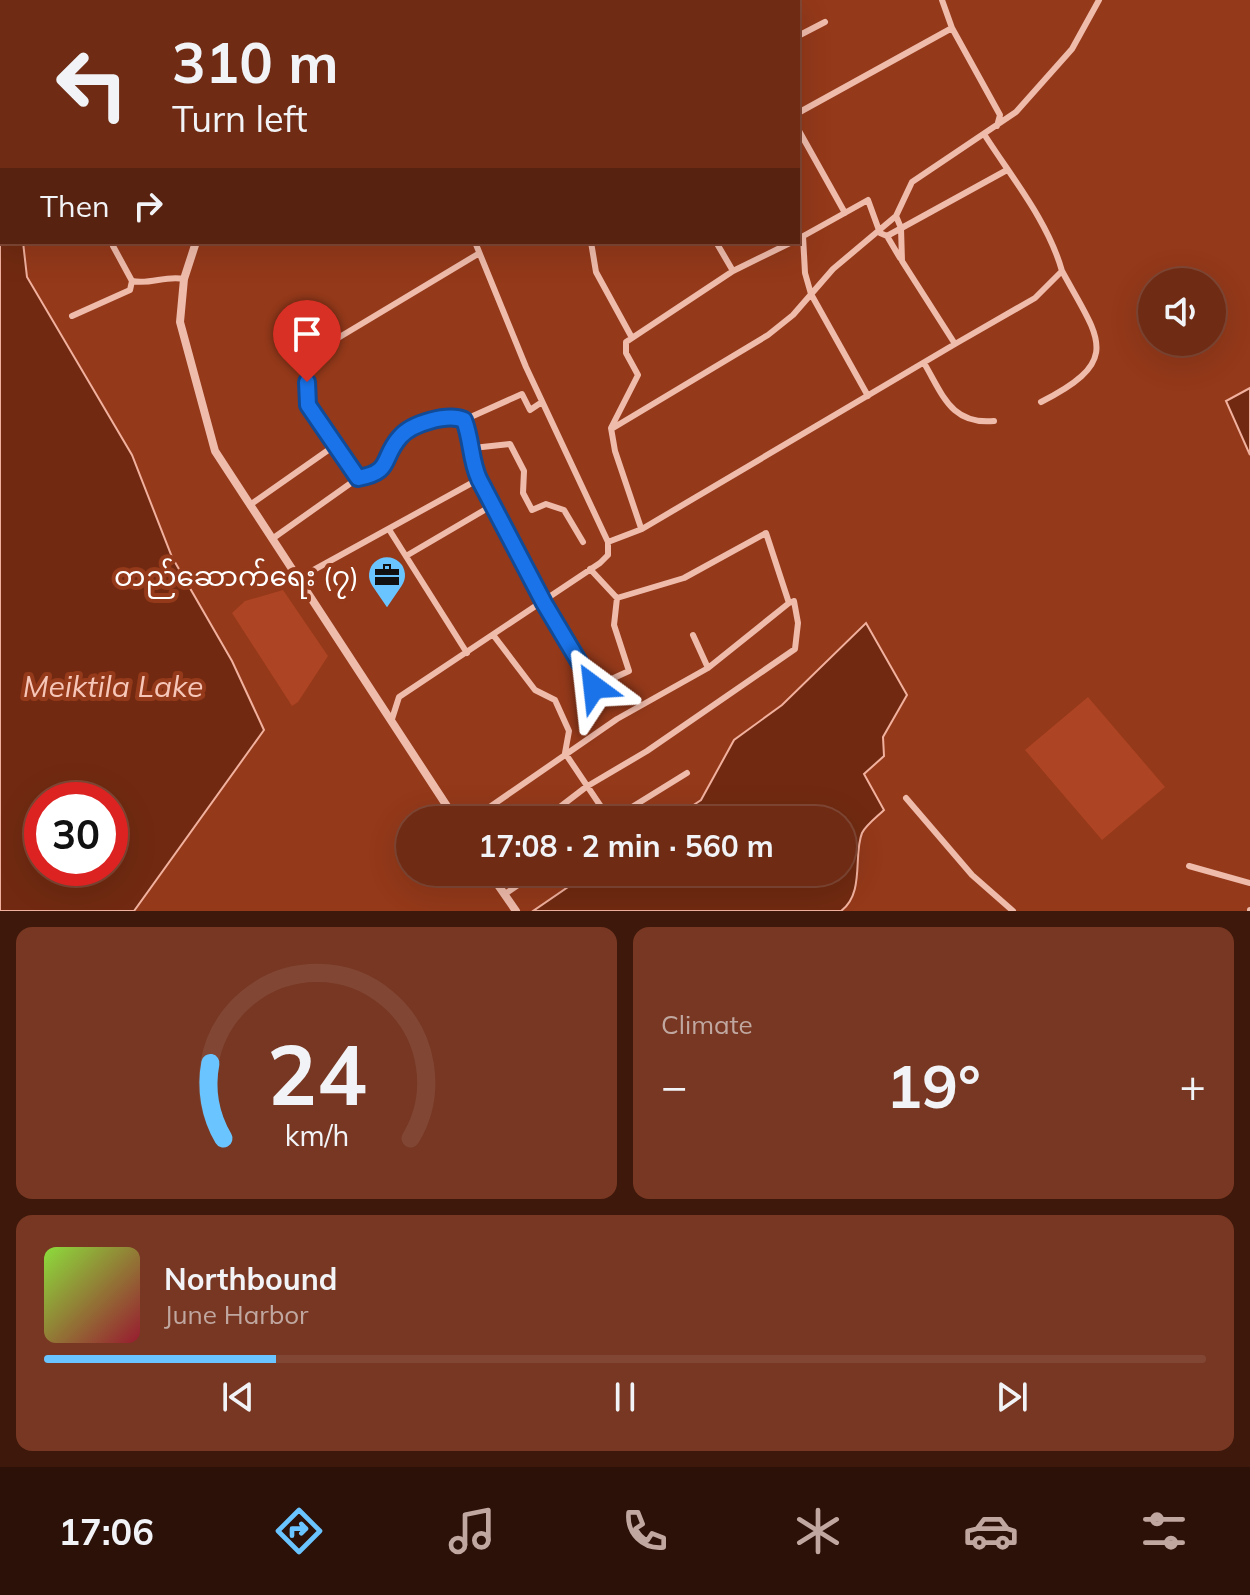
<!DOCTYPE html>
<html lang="en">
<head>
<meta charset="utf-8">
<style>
  body { margin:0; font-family:Mulish,"Noto Sans Myanmar",sans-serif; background:#773722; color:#f1f3f6; height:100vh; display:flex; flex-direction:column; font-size:30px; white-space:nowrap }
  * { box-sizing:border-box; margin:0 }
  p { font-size:26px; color:#c0a7a0 }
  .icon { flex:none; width:44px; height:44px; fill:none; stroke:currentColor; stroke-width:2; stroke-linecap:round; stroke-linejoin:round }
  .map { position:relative; height:911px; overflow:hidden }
  .panel { display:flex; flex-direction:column; gap:16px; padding:16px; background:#3d180b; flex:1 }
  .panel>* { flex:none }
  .banner { position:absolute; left:0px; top:0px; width:800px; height:244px; box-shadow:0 8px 32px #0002,0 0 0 2px #814734; background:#6f2b14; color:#f1f3f6; overflow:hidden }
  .controls { position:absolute; left:1138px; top:268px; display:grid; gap:16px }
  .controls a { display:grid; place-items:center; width:88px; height:88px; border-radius:50%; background:#6f2b14; box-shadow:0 8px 32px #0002,0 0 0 2px #814734; font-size:40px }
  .speed { position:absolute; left:24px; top:782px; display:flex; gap:16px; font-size:40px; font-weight:700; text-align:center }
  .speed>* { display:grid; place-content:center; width:104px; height:104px; border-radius:50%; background:#6f2b14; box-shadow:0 8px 32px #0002,0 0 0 2px #814734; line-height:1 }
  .speed .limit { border:12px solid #d22; background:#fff; color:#111 }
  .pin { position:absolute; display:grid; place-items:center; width:68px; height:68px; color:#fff; margin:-82px -34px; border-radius:50% 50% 50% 0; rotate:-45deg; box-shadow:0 0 8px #0007 }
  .pin .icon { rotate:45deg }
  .me { position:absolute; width:88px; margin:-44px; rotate:330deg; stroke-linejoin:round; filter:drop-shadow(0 0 6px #0008) }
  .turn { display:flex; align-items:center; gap:28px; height:168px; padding:0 40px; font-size:36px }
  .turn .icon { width:104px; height:104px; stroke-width:2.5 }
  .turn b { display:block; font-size:56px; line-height:68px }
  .then { display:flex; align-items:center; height:76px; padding:0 40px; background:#0003; gap:16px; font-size:30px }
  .big { font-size:60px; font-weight:700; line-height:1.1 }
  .panel .widget { flex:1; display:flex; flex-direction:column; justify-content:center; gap:12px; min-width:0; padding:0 28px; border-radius:16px; background:#773722 }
  .panel .dial { align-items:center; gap:0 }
  .dial svg { height:208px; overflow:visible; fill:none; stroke:#814734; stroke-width:7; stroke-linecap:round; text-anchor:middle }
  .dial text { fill:#f1f3f6; stroke:none }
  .song { display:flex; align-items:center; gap:24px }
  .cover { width:96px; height:96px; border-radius:12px; background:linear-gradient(135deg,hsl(90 70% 55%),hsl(350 70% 35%)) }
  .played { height:8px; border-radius:4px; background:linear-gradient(90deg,#6ac4ff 20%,#814734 20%) }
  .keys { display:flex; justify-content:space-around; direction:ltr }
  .heat { display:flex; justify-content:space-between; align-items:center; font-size:44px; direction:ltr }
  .panel .tiles { flex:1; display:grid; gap:16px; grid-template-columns:1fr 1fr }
  .widget:last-child { grid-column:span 2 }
  .trip { position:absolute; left:396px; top:806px; width:460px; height:80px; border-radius:40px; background:#6f2b14; box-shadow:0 8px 32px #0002,0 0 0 2px #814734; font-weight:700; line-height:80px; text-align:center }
  .tab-bar { display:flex; height:128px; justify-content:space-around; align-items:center; background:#2c1108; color:#c0a7a0 }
  .tab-bar .icon { width:56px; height:56px }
  .tab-bar .selected { color:#6ac4ff }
  .tab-bar b { font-size:36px; color:#f1f3f6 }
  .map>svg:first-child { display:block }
</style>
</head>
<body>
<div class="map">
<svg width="1250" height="911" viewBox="0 0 1250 911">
  <rect width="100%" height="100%" fill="#94391a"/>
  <!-- green -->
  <path fill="#ad4423" d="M283,590L328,656L298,702L292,706L232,613L245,601Z
    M1088,697L1165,787L1102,840L1025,750Z"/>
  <!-- water -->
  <path fill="#712a11" stroke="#f1b19e" stroke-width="2" fill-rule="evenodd" d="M0,0H371L2,2V242H23L27,277L132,455L172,557L232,661L264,730L134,911H0ZM42,800H110V868H42Z
    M1250,388V455L1226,401Z
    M866,623L907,695L883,737L884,756L864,774L884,810C878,816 866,825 862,833C853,855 865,893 841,911H533L590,872H842V820H671L701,800L734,740L782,705Z"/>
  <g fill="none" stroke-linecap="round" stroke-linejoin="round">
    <!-- minor -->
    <path stroke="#efbbab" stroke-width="6" d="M942,0L952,28
      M650,2L651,0
      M798,36L825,22
      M798,113L952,28L1000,115L997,126
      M798,129L845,213
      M984,134C1012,178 1048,221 1062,271
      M803,236L805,273L811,294L868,396
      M887,236L1007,170
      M798,239L868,200L880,233L887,236L900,258
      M475,242L526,367L608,542
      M591,242L596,272L631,336
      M716,242L733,271
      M113,246L132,281C150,285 166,275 184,279
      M72,316L130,290L132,281
      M955,344L1035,298L1062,271C1099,339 1124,360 1041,402
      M924,363C943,395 951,425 994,421
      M464,420L522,394L530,410L542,402
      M613,428L768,335L793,315L833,269L896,216
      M358,478C327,431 282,399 328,344L478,254
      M479,479L544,603L594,687L629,671L614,625L617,598
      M250,505L334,446
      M641,528L615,451L611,428L638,375L626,353V342L733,271L792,242
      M390,531L467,653
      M272,539L358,478C393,472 381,458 400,437C412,423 448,413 464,420L473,448L510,444L524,471L523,493L532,510L546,504L564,510L583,542
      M406,556L493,505
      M299,578L479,479L471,460L473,448
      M693,635L708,668
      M494,636L535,690L555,700L569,731L565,753L610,820
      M392,719L399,697L600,563L608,555V542L642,529L955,344L902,261L901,228L896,216L912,182L1016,112L1072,49L1099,0
      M906,798L972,875L1013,911
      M471,820L617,719L708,668L789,603
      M543,820L586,787L647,751L795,649L798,623L794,601L789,603L766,533L684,578L617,598L590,569
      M611,820L687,773
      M1189,866L1250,883
      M505,894L537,872
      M1250,911V910"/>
    <!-- tertiary -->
    <path stroke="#efbbab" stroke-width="8" d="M388,2V0
      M196,242L184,279L180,322L215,451L456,820
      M489,872L516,911"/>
  </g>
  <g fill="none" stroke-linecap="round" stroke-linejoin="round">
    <!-- route casing -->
    <g stroke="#114b97" stroke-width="20">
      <path id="route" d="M307,382L308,405L358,478C393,472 381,458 400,437C412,423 448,413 464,420C472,441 470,459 479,479L544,603L594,687"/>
    </g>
    <!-- route -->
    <use href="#route" stroke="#1a73e8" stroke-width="14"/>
  </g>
  <!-- icons -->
  <defs>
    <g id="office-pin" transform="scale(2)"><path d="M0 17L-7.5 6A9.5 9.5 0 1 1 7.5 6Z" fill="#6ac4ff" stroke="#94391a"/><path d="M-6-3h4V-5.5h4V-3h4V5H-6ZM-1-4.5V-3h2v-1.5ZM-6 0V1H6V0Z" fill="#111"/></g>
  </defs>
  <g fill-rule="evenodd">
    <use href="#office-pin" x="387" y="575"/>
  </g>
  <g text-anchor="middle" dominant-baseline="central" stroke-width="8" stroke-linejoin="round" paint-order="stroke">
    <!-- poi labels -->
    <g font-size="28" fill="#fff" stroke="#94391a" text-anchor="end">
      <text x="359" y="575">တည်ဆောက်ရေး (၇)</text>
    </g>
    <!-- water labels -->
    <g font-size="30" font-style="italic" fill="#f6c6b8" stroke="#94391a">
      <text x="113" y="686">Meiktila Lake</text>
    </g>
  </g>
</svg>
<div class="controls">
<a><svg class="icon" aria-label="sound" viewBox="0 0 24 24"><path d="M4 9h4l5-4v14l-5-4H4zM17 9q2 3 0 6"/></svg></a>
</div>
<div class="speed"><div class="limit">30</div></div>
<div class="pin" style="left:307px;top:382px;background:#d93025"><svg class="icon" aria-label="arrive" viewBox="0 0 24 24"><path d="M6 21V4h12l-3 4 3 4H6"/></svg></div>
<svg class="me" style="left:594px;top:687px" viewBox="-20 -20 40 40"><path d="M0-17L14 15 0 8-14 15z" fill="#1a73e8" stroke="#fff" stroke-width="4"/></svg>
<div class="trip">17:08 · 2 min · 560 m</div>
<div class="banner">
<div class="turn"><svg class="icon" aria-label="left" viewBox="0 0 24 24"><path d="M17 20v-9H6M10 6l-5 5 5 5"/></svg><div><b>310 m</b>Turn left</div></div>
<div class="then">Then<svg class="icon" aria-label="right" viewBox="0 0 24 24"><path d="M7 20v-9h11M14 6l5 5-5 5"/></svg></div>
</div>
</div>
<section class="panel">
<div class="tiles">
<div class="widget dial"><svg viewBox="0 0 100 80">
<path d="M14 69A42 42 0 1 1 86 69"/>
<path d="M14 69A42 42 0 0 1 9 40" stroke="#6ac4ff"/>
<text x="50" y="56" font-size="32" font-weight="700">24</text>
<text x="50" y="72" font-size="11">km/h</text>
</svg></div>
<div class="widget"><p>Climate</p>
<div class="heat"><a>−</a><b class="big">19°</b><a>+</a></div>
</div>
<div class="widget">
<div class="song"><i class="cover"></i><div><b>Northbound</b><p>June Harbor</p></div></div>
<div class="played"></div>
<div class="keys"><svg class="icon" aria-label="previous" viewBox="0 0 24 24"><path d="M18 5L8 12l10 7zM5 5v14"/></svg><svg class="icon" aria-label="pause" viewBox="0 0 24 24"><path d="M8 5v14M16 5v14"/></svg><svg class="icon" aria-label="next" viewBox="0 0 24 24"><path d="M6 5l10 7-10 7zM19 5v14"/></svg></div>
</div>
</div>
</section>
<nav class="tab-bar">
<b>17:06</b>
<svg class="icon selected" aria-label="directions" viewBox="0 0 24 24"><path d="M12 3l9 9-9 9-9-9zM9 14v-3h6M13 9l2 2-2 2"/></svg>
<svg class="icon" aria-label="music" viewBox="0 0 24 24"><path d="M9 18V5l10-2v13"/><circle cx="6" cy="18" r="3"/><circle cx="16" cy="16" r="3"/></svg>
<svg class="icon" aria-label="phone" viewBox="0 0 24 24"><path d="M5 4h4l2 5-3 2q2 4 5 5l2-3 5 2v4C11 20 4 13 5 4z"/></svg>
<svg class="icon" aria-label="climate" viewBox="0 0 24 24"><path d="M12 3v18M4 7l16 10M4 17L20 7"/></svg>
<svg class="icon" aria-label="car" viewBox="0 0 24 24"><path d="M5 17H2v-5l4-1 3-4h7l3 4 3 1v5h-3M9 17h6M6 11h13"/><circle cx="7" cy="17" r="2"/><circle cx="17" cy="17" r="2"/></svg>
<svg class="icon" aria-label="filters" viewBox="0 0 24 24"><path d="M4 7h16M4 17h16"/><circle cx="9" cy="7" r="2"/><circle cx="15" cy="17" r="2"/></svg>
</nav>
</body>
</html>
